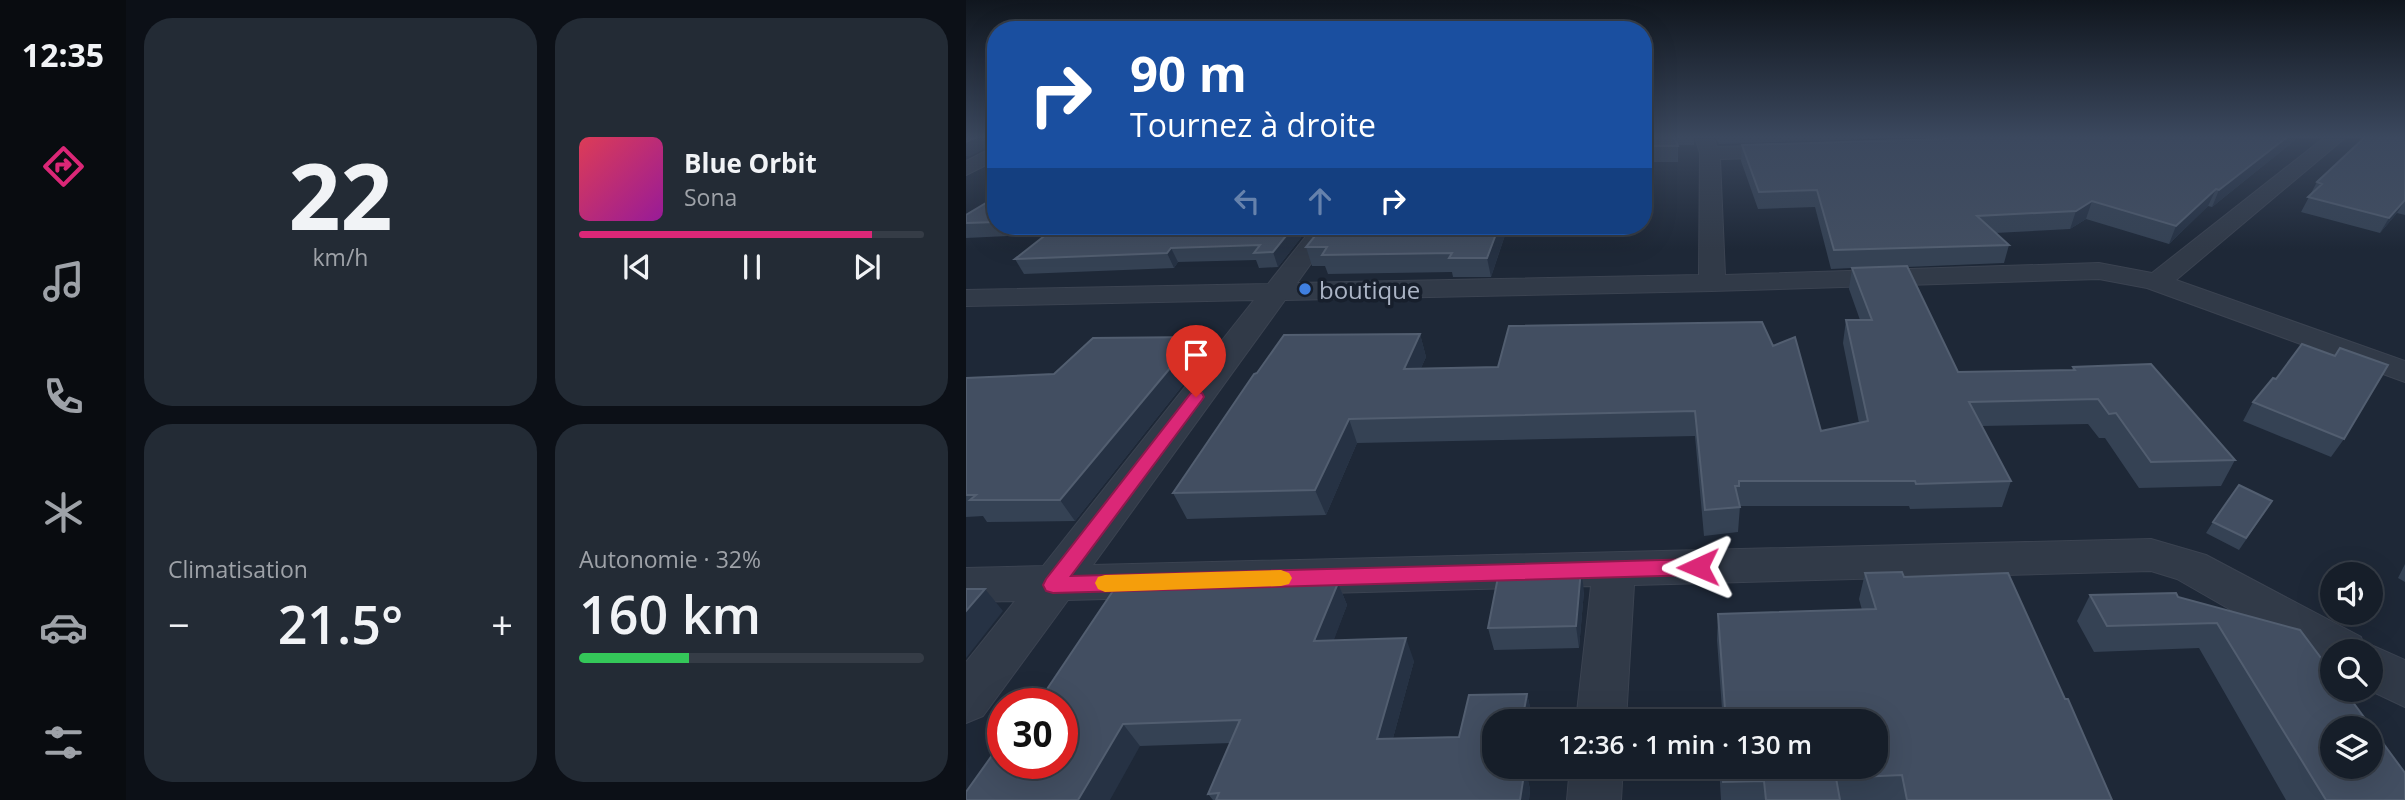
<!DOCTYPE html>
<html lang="fr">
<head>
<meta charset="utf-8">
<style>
  body { margin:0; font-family:"Open Sans",sans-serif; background:#232b35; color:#f1f3f6; height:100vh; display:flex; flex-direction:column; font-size:26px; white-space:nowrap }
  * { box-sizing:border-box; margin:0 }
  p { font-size:23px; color:#9ea2a8 }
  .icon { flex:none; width:38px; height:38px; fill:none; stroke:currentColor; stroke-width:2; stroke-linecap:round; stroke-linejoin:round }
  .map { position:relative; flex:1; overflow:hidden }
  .panel { display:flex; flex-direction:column; gap:18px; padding:18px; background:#0c1017; width:840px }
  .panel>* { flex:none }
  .top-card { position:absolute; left:21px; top:21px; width:665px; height:214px; border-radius:28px; box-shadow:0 7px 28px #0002,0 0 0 2px #353c46; background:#1a4fa0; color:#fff; overflow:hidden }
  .fabs { position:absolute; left:1354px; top:562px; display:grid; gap:14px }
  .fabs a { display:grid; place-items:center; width:63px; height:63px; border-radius:50%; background:#161e29; box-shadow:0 7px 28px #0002,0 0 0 2px #353c46; font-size:35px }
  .speed { position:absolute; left:21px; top:688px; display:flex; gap:14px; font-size:35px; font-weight:700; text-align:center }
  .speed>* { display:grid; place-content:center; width:91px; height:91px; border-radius:50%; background:#161e29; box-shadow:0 7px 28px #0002,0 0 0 2px #353c46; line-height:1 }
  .speed .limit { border:10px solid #d22; background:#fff; color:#111 }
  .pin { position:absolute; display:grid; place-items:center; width:60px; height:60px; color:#fff; margin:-72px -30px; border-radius:50% 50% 50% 0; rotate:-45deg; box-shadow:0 0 7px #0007 }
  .pin .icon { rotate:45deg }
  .me { position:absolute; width:77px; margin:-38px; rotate:269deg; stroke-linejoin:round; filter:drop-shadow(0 0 5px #0008) }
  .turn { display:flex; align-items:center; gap:24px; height:147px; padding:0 28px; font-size:32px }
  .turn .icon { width:91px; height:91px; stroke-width:2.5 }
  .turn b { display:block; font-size:49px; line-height:60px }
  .lanes { display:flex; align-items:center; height:66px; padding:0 28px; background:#0003; justify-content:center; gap:35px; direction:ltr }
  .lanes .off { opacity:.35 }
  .big { font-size:52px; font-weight:600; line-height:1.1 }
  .panel .tile { flex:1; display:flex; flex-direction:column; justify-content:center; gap:10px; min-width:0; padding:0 24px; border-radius:28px; background:#232b35 }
  .panel .dial { align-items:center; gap:0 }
  .dial b { font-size:91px; line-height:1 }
  .song { display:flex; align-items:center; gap:21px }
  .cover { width:84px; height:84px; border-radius:10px; background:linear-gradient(135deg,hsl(350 70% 55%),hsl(300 70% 35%)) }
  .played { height:7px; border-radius:4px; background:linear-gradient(90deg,#db2777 85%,#353c46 85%) }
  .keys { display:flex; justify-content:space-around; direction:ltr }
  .heat { display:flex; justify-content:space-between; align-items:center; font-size:38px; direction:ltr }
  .charge { height:10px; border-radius:5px; background:linear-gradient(90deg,#34c759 32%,#353c46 0) }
  .panel .tiles { flex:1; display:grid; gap:18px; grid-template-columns:repeat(2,1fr) }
  .trip { position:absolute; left:516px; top:709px; width:406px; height:70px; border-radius:28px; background:#161e29; box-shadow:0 7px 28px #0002,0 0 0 2px #353c46; font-weight:600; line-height:70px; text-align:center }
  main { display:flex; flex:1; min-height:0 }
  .tabs { display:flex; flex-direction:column; width:126px; justify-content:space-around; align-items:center; background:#090c10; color:#9ea2a8 }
  .tabs .icon { width:49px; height:49px }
  .tabs .on { color:#db2777 }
  .tabs b { font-size:32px; color:#f1f3f6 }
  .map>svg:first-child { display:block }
</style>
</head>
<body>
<main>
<nav class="tabs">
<b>12:35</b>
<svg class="icon on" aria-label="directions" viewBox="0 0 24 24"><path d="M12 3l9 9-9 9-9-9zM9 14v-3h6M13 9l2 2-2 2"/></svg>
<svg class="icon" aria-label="music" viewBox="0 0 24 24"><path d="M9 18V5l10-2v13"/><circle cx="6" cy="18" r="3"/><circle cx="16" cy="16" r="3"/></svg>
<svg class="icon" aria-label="phone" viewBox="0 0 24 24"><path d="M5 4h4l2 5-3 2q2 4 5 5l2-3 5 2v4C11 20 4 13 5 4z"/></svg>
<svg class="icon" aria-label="climate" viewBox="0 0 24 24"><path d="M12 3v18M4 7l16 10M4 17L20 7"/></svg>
<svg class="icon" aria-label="car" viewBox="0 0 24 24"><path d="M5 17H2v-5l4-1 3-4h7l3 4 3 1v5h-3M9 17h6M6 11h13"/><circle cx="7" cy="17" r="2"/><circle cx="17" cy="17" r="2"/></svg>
<svg class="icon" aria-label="filters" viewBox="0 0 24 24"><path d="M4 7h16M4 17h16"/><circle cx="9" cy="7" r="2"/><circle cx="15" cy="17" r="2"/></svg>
</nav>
<section class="panel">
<div class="tiles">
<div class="tile dial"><b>22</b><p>km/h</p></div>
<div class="tile">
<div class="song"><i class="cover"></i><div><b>Blue Orbit</b><p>Sona</p></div></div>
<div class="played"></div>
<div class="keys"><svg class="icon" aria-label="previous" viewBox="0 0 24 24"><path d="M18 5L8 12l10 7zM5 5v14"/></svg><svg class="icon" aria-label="pause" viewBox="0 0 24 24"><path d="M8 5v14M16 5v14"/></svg><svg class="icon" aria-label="next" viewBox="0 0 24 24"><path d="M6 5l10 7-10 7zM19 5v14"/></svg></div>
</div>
<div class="tile"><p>Climatisation</p>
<div class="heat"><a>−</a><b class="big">21.5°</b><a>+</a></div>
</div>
<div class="tile"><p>Autonomie · 32%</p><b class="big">160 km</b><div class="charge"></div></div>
</div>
</section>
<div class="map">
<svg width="1439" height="800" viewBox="0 0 1439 800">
  <rect width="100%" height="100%" fill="#1e2837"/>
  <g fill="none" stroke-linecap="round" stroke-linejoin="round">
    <!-- street casing -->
    <g stroke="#3b4351" stroke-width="2">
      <path id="street" d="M729,137H747L751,147L820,145L827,147L830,151L827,155L820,157L754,159L759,275L1133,263L1186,273L1359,137H1380L1210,280L1439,361V382L1181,288L1133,279L746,291L319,300L127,565L1185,539L1240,555L1395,637L1399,647L1405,645L1439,660V707L1403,690H1405V651H1367V667L1361,665L1211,579L1185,571L668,585L660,721H610L625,586L102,600L17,716L0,723V662L49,601L0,602V568L77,566L288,300L0,306V290L302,284L348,226H372L331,283L733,275L734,153Z
        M30,146V160L0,175V161Z
        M604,766H657L655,800H601Z"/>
    </g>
    <!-- street -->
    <use href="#street" fill="#313a48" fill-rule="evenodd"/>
  </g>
  <!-- wall -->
  <path fill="#354254" d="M677,137H728V145H712V162H680V174H677Z
    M749,137H967L753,144Z
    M1333,137L1246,207L1242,206L1203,244L1120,219L1104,229L1029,233L1043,245L1038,263L941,267L992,372L1106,370L1107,367L1269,460L1255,486L1173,488L1139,438H1133L1122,424L1016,426L1045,481L1036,507L944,509L943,506H774L772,532L738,536L729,436L391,443L360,515L221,519L207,493L291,373L454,334L460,357L455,368L532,367L807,346L855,431L893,423L877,343L880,320H894L883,289L886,268L865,269L849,207L792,209L775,161L776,145L976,139Z
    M1439,137V215L1431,213L1414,233L1335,212L1351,182Z
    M30,197V226H344L312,267L293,268L290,260L212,262L208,268L58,274L49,259L80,234L0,238V215Z
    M542,226L525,277H487L486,272L362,274L359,266H346L340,247Z
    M230,337L239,357L109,521L21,522L17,516L0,517V378L88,374Z
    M1287,402L1378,439L1365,457L1277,421Z
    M1299,512L1273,550L1240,533L1247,522Z
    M1439,564V582L1432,578Z
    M899,573L938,577L1099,699L1146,800H755L753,766H910V721H752V709H756L751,640L752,614L896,610L893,599Z
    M372,583L381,605L367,641L448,661L427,738L493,737L561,694L566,716L557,768H559L564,789L563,800H247L242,794L265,743L174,746L37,763Z
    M618,591L613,648L528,650L522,628Z
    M1124,595L1212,597L1334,630L1439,800H1320L1233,648L1128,652L1111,621Z"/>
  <!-- shaded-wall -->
  <path fill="#263244" d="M11,137H27L26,139L29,144L4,156H0V142Z
    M1321,137H1333L1246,207L1253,190Z
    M1250,189L1242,206L1203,244L1210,226Z
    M1439,200L1431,213L1414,233L1423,218Z
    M1126,201L1120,219L1104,229L1110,211Z
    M328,226H344L312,267L307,252Z
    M533,226H542L525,277L521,258Z
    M205,248L212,262L208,268L201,253Z
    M454,334L460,357L444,393L438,369Z
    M230,337L239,357L109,521L94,500Z
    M383,419L391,443L360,515L349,490Z
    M615,569L618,591L613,648L610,626Z
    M372,583L381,605L359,664L348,641Z
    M19,589L37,611L0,658V611Z
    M440,638L448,661L421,760L411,739Z
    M561,694L566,716L565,721H556Z
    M157,724L174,746L144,800H112Z
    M559,768L564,789L563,800H554Z"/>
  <!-- building -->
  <path fill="#424e61" stroke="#525e70" stroke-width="2" fill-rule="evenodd" d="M0,137H11L0,142Z
    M677,137H708L712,146H680L679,157H677Z
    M985,137H1321L1253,190L1250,189L1210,226L1126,201L1110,211L1011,216L1043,245L868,250L851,190L793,192L776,145L976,139Z
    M1399,137H1439V200L1423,218L1342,197L1356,184L1351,182Z
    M30,197V222L0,223V215Z
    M91,226H328L307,252L288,253L294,245L205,248L201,253L49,259Z
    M357,226H533L521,258H483L486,253L356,255L361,247H340Z
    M941,266L992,372L1109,370L1107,367L1185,364L1269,460L1185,462L1150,413L1143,414L1132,399L1003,402L1045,481L950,484L949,481H773V486H769L774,507L739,510L729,411L383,419L349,490L207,493L288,374L291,373L318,335L454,334L438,369L532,367L543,326L796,322L807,346L829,337L855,431L902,421L880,320H906L886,268Z
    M230,337L94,500H4L10,495H0V378L88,374L127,338Z
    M1336,344L1369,356L1374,348L1422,365L1378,439L1287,402L1307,378L1310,379Z
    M1273,485L1306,501L1280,538L1247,522Z
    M615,569L610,626L522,628L533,572Z
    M936,572L938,577L1042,573L1099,699H1102L1146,800H941L936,775L870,778L874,800H800L798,781L757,782L756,766H910V721H753L752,709H759L752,614L910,609L899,573Z
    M372,583L348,641L440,638L411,739L493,737L503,695L561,694L556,721H528V766H548V769L559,768L554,800H250L253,793L242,794L274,720L157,724L112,800H0V792L37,740V763H96V704H71L151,585Z
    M0,589H19L0,611Z
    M1210,593L1212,597L1334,630L1367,674V690H1378L1439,773V800H1360L1251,623L1141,626L1124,595ZM1367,728H1405V766H1367Z"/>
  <!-- sky -->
  <linearGradient id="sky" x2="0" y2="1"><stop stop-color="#10161e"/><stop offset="0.55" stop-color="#3b485e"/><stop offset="1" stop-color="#3b485e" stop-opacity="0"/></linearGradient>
  <rect width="1439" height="249" fill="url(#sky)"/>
  <!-- route -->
  <path fill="#db2777" stroke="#8e194d" stroke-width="2" d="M230,392L236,393L238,397L236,400L105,576L732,559L739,561L742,567L739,572L732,575L87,593L80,591L77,585L80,579L225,393Z"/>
  <!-- slow -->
  <path fill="#f59e0b" d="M315,570L323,573L326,578L323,584L315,586L139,592L132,589L129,583L132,577L139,575Z"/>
  <!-- markers -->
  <circle fill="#3f7fe0" stroke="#171f2c" stroke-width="2.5" cx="339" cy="289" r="7"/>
  <g text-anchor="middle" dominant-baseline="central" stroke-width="7" stroke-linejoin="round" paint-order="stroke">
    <!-- poi labels -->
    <g font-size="24" fill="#abb4c5" stroke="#171f2c" text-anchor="start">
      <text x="353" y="289">boutique</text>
    </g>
  </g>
</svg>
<div class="fabs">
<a><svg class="icon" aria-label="sound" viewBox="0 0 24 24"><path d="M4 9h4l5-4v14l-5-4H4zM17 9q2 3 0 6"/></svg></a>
<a><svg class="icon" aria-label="search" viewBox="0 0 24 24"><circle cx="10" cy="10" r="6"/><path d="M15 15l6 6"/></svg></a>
<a><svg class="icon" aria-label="layers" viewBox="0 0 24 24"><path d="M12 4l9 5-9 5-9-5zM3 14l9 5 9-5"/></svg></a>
</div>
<div class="speed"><div class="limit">30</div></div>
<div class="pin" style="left:230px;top:397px;background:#d93025"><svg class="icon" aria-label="arrive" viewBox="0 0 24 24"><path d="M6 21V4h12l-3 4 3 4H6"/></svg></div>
<svg class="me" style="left:732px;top:567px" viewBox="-20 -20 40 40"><path d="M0-17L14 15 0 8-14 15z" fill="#db2777" stroke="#fff" stroke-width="4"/></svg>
<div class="trip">12:36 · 1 min · 130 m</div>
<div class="top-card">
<div class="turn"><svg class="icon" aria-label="right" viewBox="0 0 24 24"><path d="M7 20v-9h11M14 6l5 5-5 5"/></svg><div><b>90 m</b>Tournez à droite</div></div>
<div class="lanes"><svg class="icon off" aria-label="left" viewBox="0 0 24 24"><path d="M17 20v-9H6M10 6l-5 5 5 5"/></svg><svg class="icon off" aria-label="ahead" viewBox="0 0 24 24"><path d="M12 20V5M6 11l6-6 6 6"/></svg><svg class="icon" aria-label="right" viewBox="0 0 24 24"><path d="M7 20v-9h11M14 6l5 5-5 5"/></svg></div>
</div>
</div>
</main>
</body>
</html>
